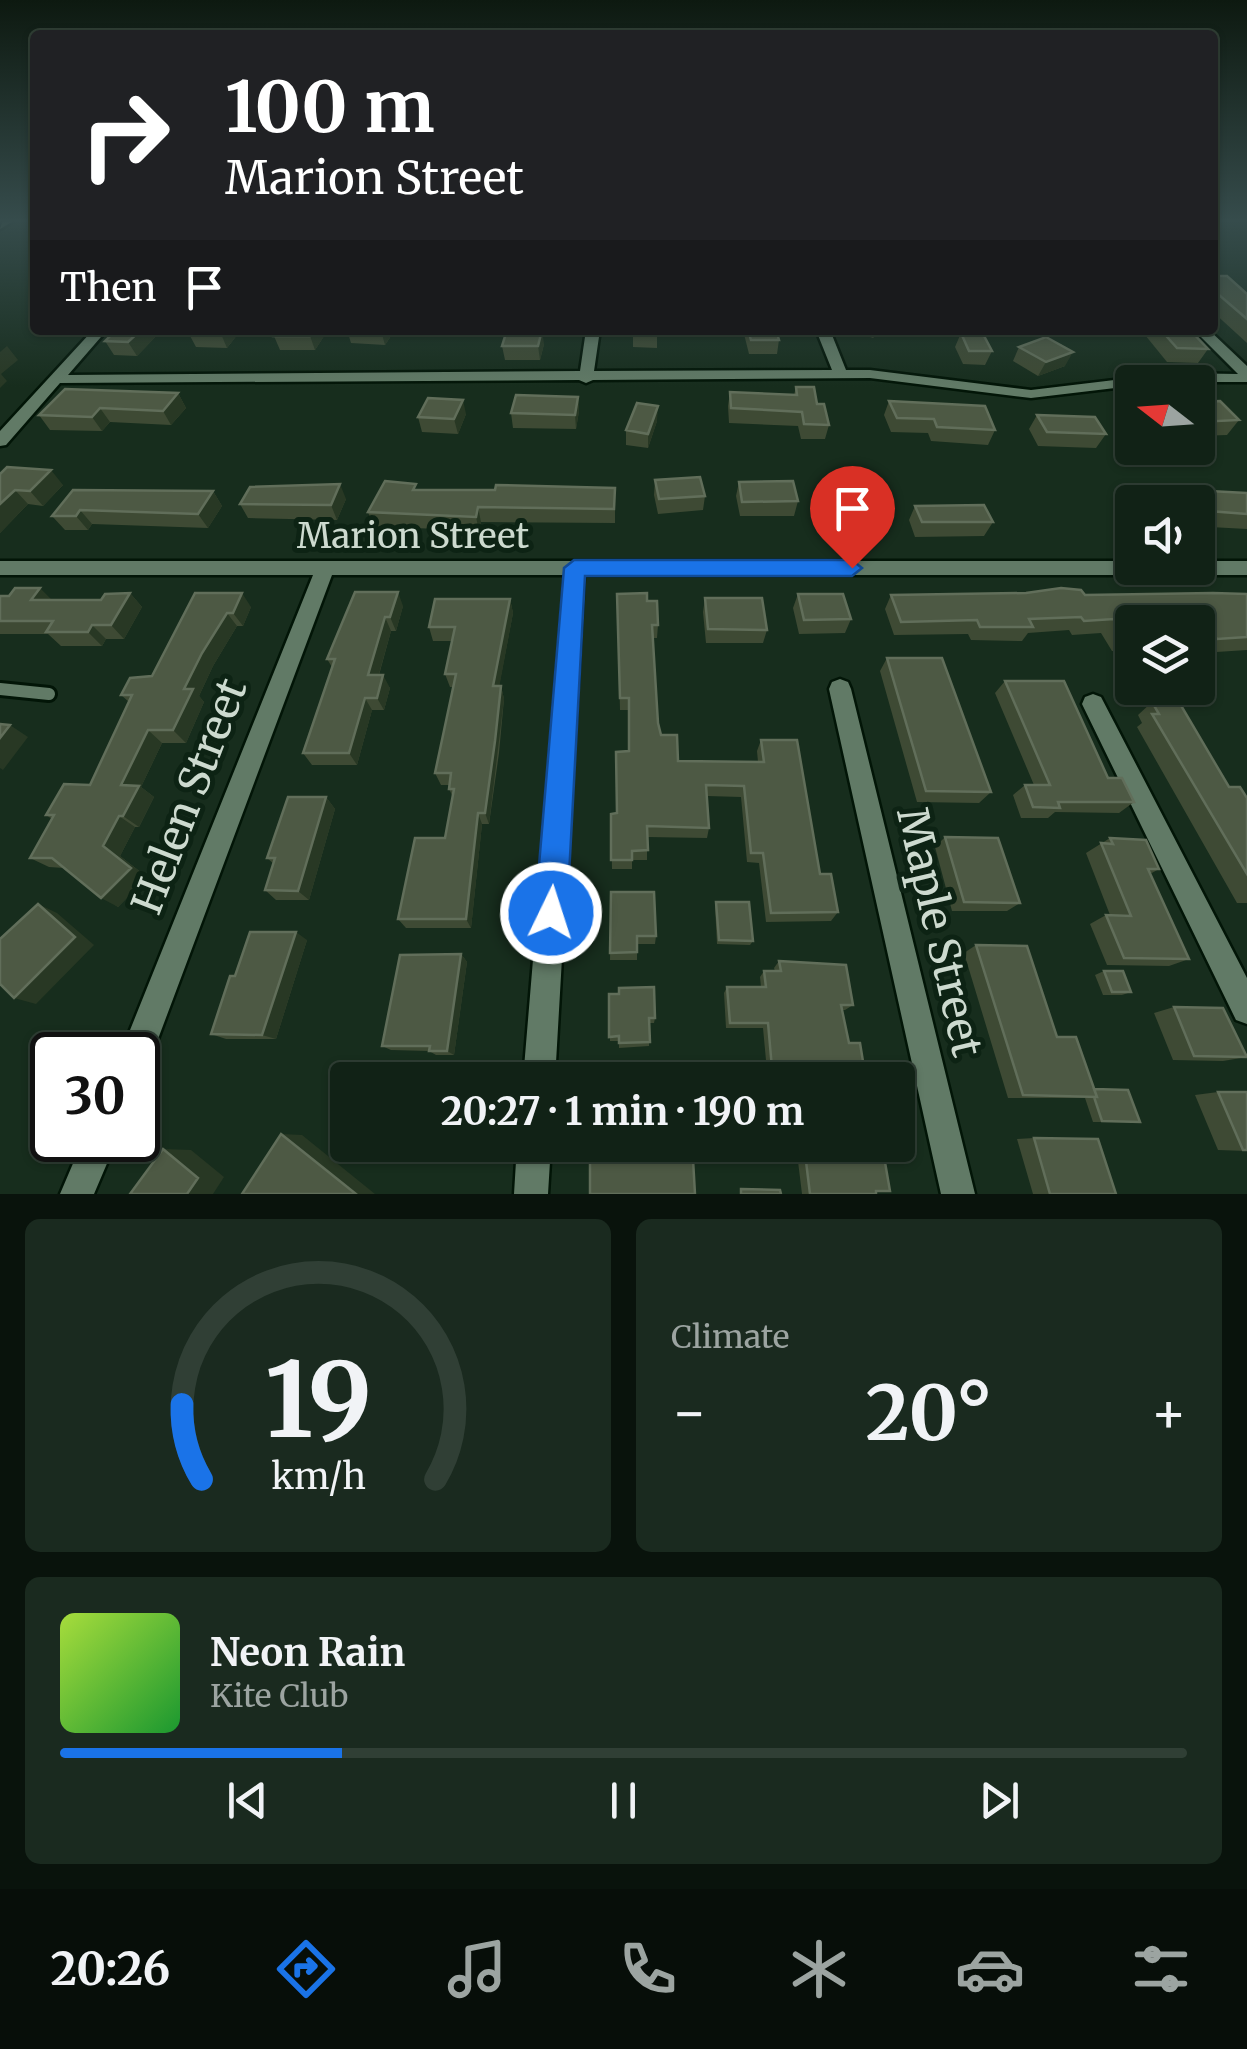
<!DOCTYPE html>
<html lang="en">
<head>
<meta charset="utf-8">
<style>
  body { margin:0; font-family:Merriweather,serif; background:#1a2a1f; color:#f1f3f6; height:100vh; display:flex; flex-direction:column; font-size:38px; white-space:nowrap }
  * { box-sizing:border-box; margin:0 }
  p { font-size:32px; color:#9ca4a1 }
  .icon { flex:none; width:55px; height:55px; fill:none; stroke:currentColor; stroke-width:2; stroke-linecap:round; stroke-linejoin:round }
  .map { position:relative; height:1194px; overflow:hidden }
  .sheet { display:flex; flex-direction:column; gap:25px; padding:25px; background:#09130c; flex:1 }
  .sheet>* { flex:none }
  .top-card { position:absolute; left:30px; top:30px; width:1188px; height:305px; border-radius:10px; box-shadow:0 2px 8px #0004,0 0 0 2px #303f35; background:#202124; color:#fff; overflow:hidden }
  .needle { width:65px; rotate:287deg }
  .tools { position:absolute; left:1115px; top:365px; display:grid; gap:20px }
  .tools a { display:grid; place-items:center; width:100px; height:100px; border-radius:10px; background:#112216; box-shadow:0 2px 8px #0004,0 0 0 2px #303f35; font-size:50px }
  .speed { position:absolute; left:30px; top:1032px; display:flex; gap:20px; font-size:50px; font-weight:700; text-align:center }
  .speed>* { display:grid; place-content:center; width:130px; height:130px; border-radius:50%; background:#112216; box-shadow:0 2px 8px #0004,0 0 0 2px #303f35; line-height:1 }
  .speed .limit { border:5px solid #111; border-radius:15px; background:#fff; color:#111 }
  .pin { position:absolute; display:grid; place-items:center; width:85px; height:85px; color:#fff; margin:-102px -42px; border-radius:50% 50% 50% 0; rotate:-45deg; box-shadow:0 0 10px #0007 }
  .pin .icon { rotate:45deg }
  .me { position:absolute; width:110px; margin:-55px; rotate:4deg; stroke-linejoin:round; filter:drop-shadow(0 0 8px #0008) }
  .turn { display:flex; align-items:center; gap:35px; height:210px; padding:0 30px; font-size:45px }
  .turn .icon { width:130px; height:130px; stroke-width:2.5 }
  .turn b { display:block; font-size:70px; line-height:85px }
  .then { display:flex; align-items:center; height:95px; padding:0 30px; background:#0003; gap:20px; font-size:38px }
  .big { font-size:75px; font-weight:700; line-height:1.1 }
  .sheet .card { flex:1; display:flex; flex-direction:column; justify-content:center; gap:15px; min-width:0; padding:0 35px; border-radius:15px; background:#1a2a1f }
  .sheet .dial { align-items:center; gap:0 }
  .dial svg { height:260px; overflow:visible; fill:none; stroke:#303f35; stroke-width:7; stroke-linecap:round; text-anchor:middle }
  .dial text { fill:#f1f3f6; stroke:none }
  .song { display:flex; align-items:center; gap:30px }
  .cover { width:120px; height:120px; border-radius:15px; background:linear-gradient(135deg,hsl(80 70% 55%),hsl(130 70% 35%)) }
  .played { height:10px; border-radius:5px; background:linear-gradient(90deg,#1a73e8 25%,#303f35 25%) }
  .keys { display:flex; justify-content:space-around; direction:ltr }
  .heat { display:flex; justify-content:space-between; align-items:center; font-size:55px; direction:ltr }
  .sheet .tiles { flex:1; display:grid; gap:25px; grid-template-columns:1fr 1fr }
  .card:last-child { grid-column:span 2 }
  .trip { position:absolute; left:330px; top:1062px; width:585px; height:100px; border-radius:10px; background:#112216; box-shadow:0 2px 8px #0004,0 0 0 2px #303f35; font-weight:700; line-height:100px; text-align:center }
  .dock { display:flex; height:160px; justify-content:space-around; align-items:center; background:#070e09; color:#9ca4a1 }
  .dock .icon { width:70px; height:70px }
  .dock .on { color:#1a73e8 }
  .dock b { font-size:45px; color:#f1f3f6 }
  .map>svg:first-child { display:block }
</style>
</head>
<body>
<div class="map">
<svg width="1247" height="1194" viewBox="0 0 1247 1194">
  <rect width="100%" height="100%" fill="#172d1d"/>
  <g fill="none" stroke-linecap="round" stroke-linejoin="round">
    <!-- lane casing -->
    <g stroke="#021507" stroke-width="18">
      <path id="lane" d="M0,689L49,694"/>
    </g>
    <!-- street casing -->
    <g stroke="#021507" stroke-width="5">
      <path id="street" d="M3,220H15L0,229Z
        M93,330H107L68,375L580,371L586,330H600L594,371L832,370L816,330H830L846,370H870L1031,390L1173,373L1238,374L1194,330H1209L1247,366V382H1132V386L1031,398L870,378L593,380L586,383L579,380L60,383L6,445L0,446V431Z
        M0,561H1132V568H1198V561H1247V575H584L555,1080H523L565,575H332L152,1055L147,1066L138,1070V1055H120L313,575H0Z
        M840,679L848,682L851,689L975,1194H941L829,689L832,682Z
        M1093,694L1101,697L1247,978V1024L1236,1020L1082,704L1085,697Z
        M83,1140H117L94,1194H60Z
        M517,1145H551L548,1194H514Z"/>
    </g>
    <!-- lane -->
    <use href="#lane" stroke="#617a66" stroke-width="12"/>
    <!-- street -->
    <use href="#street" fill="#617a66" fill-rule="evenodd"/>
  </g>
  <!-- wall -->
  <path fill="#3e4a34" d="M1212,276L1247,294V343L1212,311Z
    M116,330H162L137,356L114,355L105,341Z
    M241,330L227,348L196,347L189,334Z
    M278,330H328L315,350H280L274,336Z
    M347,330H395L385,345L351,343Z
    M633,330H657V348L633,347Z
    M743,330H776L779,340L777,354H749Z
    M851,330H882L873,338Z
    M1141,330H1190L1208,349L1198,363L1167,362Z
    M961,333L992,351L985,365L963,364L955,347Z
    M544,344L540,360H505L502,346Z
    M1019,347L1065,366L1038,376L1013,361Z
    M796,387L817,404L829,425L825,439H801L798,426L729,423L728,406L730,392L794,395Z
    M178,393L186,408L171,425L110,422L102,431L50,430L39,415Z
    M578,397L579,411L576,429L513,428L511,413Z
    M889,401L995,430L988,445L931,441L928,433L891,432L884,415Z
    M1198,402L1239,420L1227,435L1198,436Z
    M466,414L458,434L422,432L418,417Z
    M1037,415L1106,434L1096,448L1038,446L1029,429Z
    M657,421L648,448L626,445V430Z
    M0,474L63,485L43,506L28,504L0,533Z
    M655,480L705,496L703,510L658,514L654,495Z
    M739,482L798,501L794,516H740L736,496Z
    M615,488V523L481,522L479,531L373,526L368,512L418,490H495Z
    M1171,489L1247,493V529L1210,527L1201,536H1198V502H1142L1146,497L1163,498Z
    M73,490L213,491L222,506L208,528L92,524L88,530H65L52,516Z
    M832,498L868,520L863,534H832L827,512Z
    M346,499L337,520L248,518L240,504Z
    M915,506L993,522L984,536L915,537L909,520Z
    M130,593L142,607L124,639H106L102,646H61L48,634H0V596L52,600H101Z
    M195,593L251,607L243,626H237L213,666L199,696L204,702L186,743H162L141,787L154,797L139,827H135L120,856L147,877L118,907L64,868L49,867L30,858L52,819L46,815L90,785L129,702L121,695L152,676Z
    M617,594L647,601L658,625L657,638H653L658,723L661,735L678,761L758,762L757,751L761,740L838,912L831,921L766,922L759,863L747,862L741,797L707,796L709,828L707,838L647,837V860H632V869H612L611,814L617,813L629,751V710H620Z
    M798,594L851,619L845,633L799,634L793,608Z
    M1247,594V650L1201,653L1198,647V622H1132V651H1112L1101,633L1072,635L1069,630L1028,633L1022,641L971,640L968,634L894,635L885,609L891,595Z
    M705,598L767,630L763,643H706L703,612Z
    M510,599L513,613L499,686H501L504,699L499,753L489,824H482L471,928H406L398,919L445,838L453,797L449,789V785H441L435,773L454,687H450L445,674L452,641H433L429,627Z
    M403,606L396,631H391L379,675L390,688L384,710H372L357,765H312L303,753L332,667L327,659Z
    M887,658L991,792L979,803L917,802L880,671Z
    M1005,681L1108,778L1134,802L1119,813L1055,812L1048,818H1021L1013,795L1025,785H1034L995,693Z
    M1152,702L1229,787L1247,798V903H1237L1137,727L1142,723L1138,715Z
    M326,797L335,809L309,900H276L265,890L274,864L267,858Z
    M945,837L1020,903L1007,911H952L935,847Z
    M1110,838L1159,869L1150,874L1189,959L1169,966L1107,965L1090,924L1106,915H1110L1086,853Z
    M611,892L656,936L655,944H637V960H610Z
    M716,902L753,941L750,945L717,944L715,906Z
    M307,940L276,1039H226L211,1034L235,976Z
    M976,945L1057,1037L1094,1089L1140,1122H1093L1085,1098H1008L964,953Z
    M461,954L467,962L454,1055H436L429,1051L391,1050L382,1046Z
    M779,961L853,1005L845,1010H842L849,1043L866,1080H802L801,1072L767,1071L763,1028H726L724,993L727,987H761L760,977L764,971H775L774,968Z
    M1104,971L1131,992L1122,995H1103L1095,975Z
    M609,994L655,1018L654,1023H649V1046L619,1048V1041H610Z
    M1174,1007L1247,1057L1223,1061L1173,1060L1154,1013Z
    M1218,1092H1247V1151L1218,1150L1195,1095Z
    M1034,1138L1116,1194H1033L1017,1139Z
    M796,1145H882L876,1194H802Z"/>
  <!-- shaded-wall -->
  <path fill="#283824" d="M141,330H162L137,356L128,342Z
    M223,330H241L227,348L221,334Z
    M314,330H328L315,350L310,336Z
    M382,330H395L385,345L381,331Z
    M542,330L544,344L540,360L538,346Z
    M7,346L18,360L1,374L7,381L0,388V352Z
    M1073,352L1065,366L1038,376L1046,362Z
    M178,393L186,408L171,425L163,411Z
    M578,397L579,411L576,429L575,415Z
    M463,400L466,414L458,434L454,419Z
    M658,406L657,421L648,448V434Z
    M100,408L110,422L102,431L92,417Z
    M51,470L63,485L43,506L30,491Z
    M340,484L346,499L337,520L331,505Z
    M15,490L28,504L0,533V504Z
    M213,491L222,506L208,528L198,514Z
    M478,507L481,522L479,531L476,517Z
    M80,510L92,524L88,530L76,516Z
    M40,588L54,602L31,600Z
    M398,592L403,606L396,631L390,617Z
    M130,593L142,607L124,639L111,625Z
    M242,593L251,607L243,626L233,613Z
    M510,599L513,613L497,699L493,686Z
    M227,613L237,626L213,666L199,696L204,702L186,743L173,730L184,689L202,653Z
    M385,617L391,631L375,688L368,675Z
    M92,625L106,639L102,646L88,632Z
    M383,675L390,688L384,710L377,698Z
    M501,686L504,699L489,824L485,813Z
    M365,698L372,710L357,765L349,753Z
    M10,725L28,737L3,770L0,768V738Z
    M148,730L162,743L141,787L154,797L139,827L123,816L121,785Z
    M326,797L335,809L309,900L298,891Z
    M478,813L482,824L471,928L466,919Z
    M119,816L135,827L120,856L147,877L118,907L101,898L103,846Z
    M38,904L57,913L94,945L36,1004L14,998Z
    M296,932L307,940L276,1039L262,1035Z
    M461,954L467,962L454,1055L447,1051Z
    M281,1134L302,1135L375,1194H356Z
    M163,1149L191,1150L224,1177L213,1194H187Z"/>
  <!-- building -->
  <path fill="#4d5944" stroke="#616e5a" stroke-width="2.5" d="M1212,276H1227L1247,294V319L1212,289Z
    M116,330H141L128,342L105,341Z
    M192,330H223L221,334H189Z
    M278,330H314L310,336H274Z
    M507,330H542L538,346H502Z
    M633,330H657V334L633,333Z
    M748,330H776L779,340H751Z
    M1161,330H1190L1208,349L1177,348Z
    M961,333L983,334L992,351H969Z
    M1046,337L1073,352L1046,362L1019,347Z
    M796,387H814L817,404H824L829,425L804,424L802,412L731,408L730,392L797,395Z
    M65,389L178,393L163,411L100,408L92,417L39,415Z
    M516,395L578,397L575,415L511,413Z
    M428,398L463,400L454,419L418,417Z
    M889,401L985,406L995,430L937,427L934,419L897,418Z
    M1220,401L1239,420L1198,422V402Z
    M637,403L658,406L648,434L626,430Z
    M1037,415L1095,417L1106,434L1047,432Z
    M7,467L51,470L30,491L15,490L0,504V474Z
    M700,477L705,496L659,499L655,480Z
    M385,481L416,484L413,490H495L496,485L615,488L614,509L478,507L476,517L368,512Z
    M793,481L798,501L742,502L739,482Z
    M340,484L331,505L240,504L250,487Z
    M1171,489L1247,493V514L1208,511L1214,522L1198,520V502H1149L1146,497L1177,500Z
    M73,490L213,491L198,514L80,510L76,516H52Z
    M832,498H862L868,520L837,519Z
    M984,505L993,522H922L915,506Z
    M15,588H40L31,600H101L105,594L130,593L111,625H92L88,632H46L53,621H0V596H9Z
    M1061,588L1081,590L1085,595L1213,593L1247,594V637L1217,639L1208,626H1198V622H1132V638H1125L1114,619L1084,621L1081,617L1029,619L1033,627H980L977,620L901,622L891,595L1026,593Z
    M355,592H398L390,617H385L368,675H383L377,698H365L349,753H303L335,659H327Z
    M195,593H242L233,613H227L202,653L184,689H193L173,730H148L121,785L139,786L123,816H119L103,846L131,868L101,898L52,858H30L54,815H46L64,784L90,785L132,695H121L130,678L152,676Z
    M647,593V601H657L658,625H652L658,723L661,735H677L678,761L764,762L761,740H797L820,874H831L838,912L771,913L763,853H751L744,786L706,785L709,828L647,826L648,850L632,851V860H611V814L617,813L616,752L629,751V698H620L617,594Z
    M798,594H843L851,619L804,620Z
    M705,598H762L767,630L708,629Z
    M435,599H510L493,686H501L495,741L485,813H478L466,919H398L415,838H445L454,789H449L451,773H435L456,674H445L455,627H429Z
    M887,658H942L991,792L926,791Z
    M1005,681H1064L1108,778H1122L1134,802H1058L1060,808L1033,807L1025,785H1050Z
    M1152,702H1179L1229,787H1240L1247,798V874L1152,714H1159Z
    M0,724L10,725L0,738Z
    M288,797H326L298,891L265,890L275,858H267Z
    M945,837L998,838L1020,903L964,902Z
    M1110,838L1146,840L1159,869H1148L1189,959L1124,958L1106,915L1131,916L1101,843L1113,844Z
    M611,892H654L656,936H637V952L610,953Z
    M716,902H749L753,941L719,940Z
    M38,904L75,937L14,998L0,984V939Z
    M250,932H296L262,1035L211,1034L230,976H235Z
    M976,945L1027,946L1057,1037H1076L1097,1097L1023,1095Z
    M461,954L447,1051H429L430,1046H382L400,955Z
    M779,961L846,965L853,1005H841L849,1043H860L866,1080H809L808,1068H772L768,1023H730L727,987H766L764,971H781Z
    M1104,971H1123L1131,992H1112Z
    M654,987L655,1018H649L650,1042L619,1043V1036L609,1037V994H619V988Z
    M1174,1007L1223,1008L1247,1057L1194,1056Z
    M1094,1089L1128,1090L1140,1122L1102,1121L1094,1097H1097Z
    M1218,1092H1247V1150H1243Z
    M281,1134L356,1194H242Z
    M1034,1138L1098,1139L1116,1194H1050Z
    M648,1145V1160L693,1159L695,1194H590V1147Z
    M804,1145H882L890,1191H876V1194H810Z
    M163,1149L198,1178L187,1194H130Z
    M741,1189L780,1190L781,1194H741Z"/>
  <!-- sky -->
  <linearGradient id="sky" x2="0" y2="1"><stop stop-color="#0d1910"/><stop offset="0.57" stop-color="#364c4c"/><stop offset="1" stop-color="#364c4c" stop-opacity="0"/></linearGradient>
  <rect width="1247" height="387" fill="url(#sky)"/>
  <!-- route -->
  <path fill="#1a73e8" stroke="#114b97" stroke-width="2.5" d="M574,560H852L862,568L852,576H585L567,913L562,924L551,929L540,924L535,913L564,568Z"/>
  <g text-anchor="middle" dominant-baseline="central" stroke-width="10" stroke-linejoin="round" paint-order="stroke">
    <!-- street labels -->
    <g font-size="35" fill="#cddacf" stroke="#0d2314">
      <text x="413" y="536">Marion Street</text>
    </g>
    <!-- near-street labels -->
    <g font-size="42" fill="#cddacf" stroke="#0d2314">
      <text transform="translate(189 796) rotate(-69)">Helen Street</text>
      <text transform="translate(940 932) rotate(77)">Maple Street</text>
    </g>
  </g>
</svg>
<div class="tools">
<a><svg class="needle" viewBox="-14 -14 28 28"><path d="M0-13l5 13h-10z" fill="#e53935"/><path d="M0 13l5-13h-10z" fill="#9ca4a1"/></svg></a>
<a><svg class="icon" aria-label="sound" viewBox="0 0 24 24"><path d="M4 9h4l5-4v14l-5-4H4zM17 9q2 3 0 6"/></svg></a>
<a><svg class="icon" aria-label="layers" viewBox="0 0 24 24"><path d="M12 4l9 5-9 5-9-5zM3 14l9 5 9-5"/></svg></a>
</div>
<div class="speed"><div class="limit">30</div></div>
<div class="pin" style="left:852px;top:568px;background:#d93025"><svg class="icon" aria-label="arrive" viewBox="0 0 24 24"><path d="M6 21V4h12l-3 4 3 4H6"/></svg></div>
<svg class="me" style="left:551px;top:913px" viewBox="-20 -20 40 40"><circle r="17" fill="#1a73e8" stroke="#fff" stroke-width="3"/><path d="M0-11L8 9 0 5-8 9z" fill="#fff"/></svg>
<div class="trip">20:27 · 1 min · 190 m</div>
<div class="top-card">
<div class="turn"><svg class="icon" aria-label="right" viewBox="0 0 24 24"><path d="M7 20v-9h11M14 6l5 5-5 5"/></svg><div><b>100 m</b>Marion Street</div></div>
<div class="then">Then<svg class="icon" aria-label="arrive" viewBox="0 0 24 24"><path d="M6 21V4h12l-3 4 3 4H6"/></svg></div>
</div>
</div>
<section class="sheet">
<div class="tiles">
<div class="card dial"><svg viewBox="0 0 100 80">
<path d="M14 69A42 42 0 1 1 86 69"/>
<path d="M14 69A42 42 0 0 1 8 46" stroke="#1a73e8"/>
<text x="50" y="56" font-size="32" font-weight="700">19</text>
<text x="50" y="72" font-size="11">km/h</text>
</svg></div>
<div class="card"><p>Climate</p>
<div class="heat"><a>−</a><b class="big">20°</b><a>+</a></div>
</div>
<div class="card">
<div class="song"><i class="cover"></i><div><b>Neon Rain</b><p>Kite Club</p></div></div>
<div class="played"></div>
<div class="keys"><svg class="icon" aria-label="previous" viewBox="0 0 24 24"><path d="M18 5L8 12l10 7zM5 5v14"/></svg><svg class="icon" aria-label="pause" viewBox="0 0 24 24"><path d="M8 5v14M16 5v14"/></svg><svg class="icon" aria-label="next" viewBox="0 0 24 24"><path d="M6 5l10 7-10 7zM19 5v14"/></svg></div>
</div>
</div>
</section>
<nav class="dock">
<b>20:26</b>
<svg class="icon on" aria-label="directions" viewBox="0 0 24 24"><path d="M12 3l9 9-9 9-9-9zM9 14v-3h6M13 9l2 2-2 2"/></svg>
<svg class="icon" aria-label="music" viewBox="0 0 24 24"><path d="M9 18V5l10-2v13"/><circle cx="6" cy="18" r="3"/><circle cx="16" cy="16" r="3"/></svg>
<svg class="icon" aria-label="phone" viewBox="0 0 24 24"><path d="M5 4h4l2 5-3 2q2 4 5 5l2-3 5 2v4C11 20 4 13 5 4z"/></svg>
<svg class="icon" aria-label="climate" viewBox="0 0 24 24"><path d="M12 3v18M4 7l16 10M4 17L20 7"/></svg>
<svg class="icon" aria-label="car" viewBox="0 0 24 24"><path d="M5 17H2v-5l4-1 3-4h7l3 4 3 1v5h-3M9 17h6M6 11h13"/><circle cx="7" cy="17" r="2"/><circle cx="17" cy="17" r="2"/></svg>
<svg class="icon" aria-label="filters" viewBox="0 0 24 24"><path d="M4 7h16M4 17h16"/><circle cx="9" cy="7" r="2"/><circle cx="15" cy="17" r="2"/></svg>
</nav>
</body>
</html>
